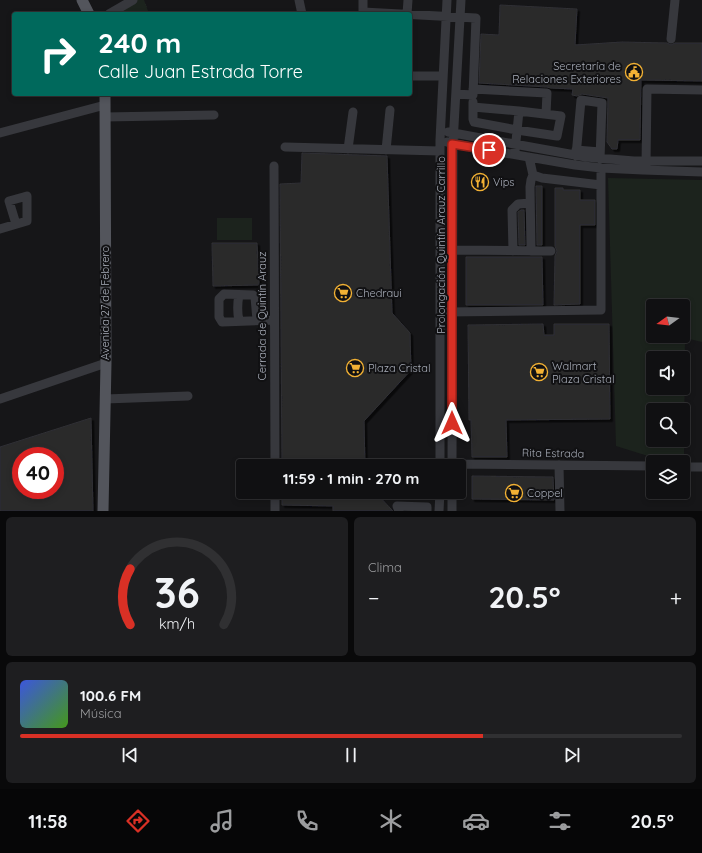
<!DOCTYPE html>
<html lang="es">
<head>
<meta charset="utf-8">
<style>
  body { margin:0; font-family:Quicksand,sans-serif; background:#1e1e20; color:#f1f3f6; height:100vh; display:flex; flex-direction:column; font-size:15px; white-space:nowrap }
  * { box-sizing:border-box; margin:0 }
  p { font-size:13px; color:#9c9d9f }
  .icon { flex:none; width:22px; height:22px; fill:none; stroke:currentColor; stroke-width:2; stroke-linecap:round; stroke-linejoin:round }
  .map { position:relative; height:511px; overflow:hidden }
  .sheet { display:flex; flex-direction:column; gap:6px; padding:6px; background:#09090a; flex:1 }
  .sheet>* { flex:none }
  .banner { position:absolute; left:12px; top:12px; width:400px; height:84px; border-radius:4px; box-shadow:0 2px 6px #0003,0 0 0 1px #303032; background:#00695c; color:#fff; overflow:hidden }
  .needle { width:26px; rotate:255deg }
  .buttons { position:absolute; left:646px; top:299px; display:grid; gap:8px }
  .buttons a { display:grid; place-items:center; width:44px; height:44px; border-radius:4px; background:#101012; box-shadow:0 2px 6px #0003,0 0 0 1px #303032; font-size:20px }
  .speed { position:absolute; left:12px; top:447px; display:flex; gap:8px; font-size:20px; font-weight:700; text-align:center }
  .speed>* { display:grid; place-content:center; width:52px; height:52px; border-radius:50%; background:#101012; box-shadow:0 2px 6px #0003,0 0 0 1px #303032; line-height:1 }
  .speed .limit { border:6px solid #d22; background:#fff; color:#111 }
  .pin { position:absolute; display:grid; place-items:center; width:34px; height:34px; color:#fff; margin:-17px; border:2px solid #fff; border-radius:50%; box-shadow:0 1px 4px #0007 }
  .me { position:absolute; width:44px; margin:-22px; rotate:0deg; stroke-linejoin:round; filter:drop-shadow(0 0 3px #0008) }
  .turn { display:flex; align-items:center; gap:14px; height:84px; padding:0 20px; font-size:18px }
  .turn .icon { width:52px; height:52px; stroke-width:2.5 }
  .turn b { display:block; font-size:28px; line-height:34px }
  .big { font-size:30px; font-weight:700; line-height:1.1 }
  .sheet .card { flex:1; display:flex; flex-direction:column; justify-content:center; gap:6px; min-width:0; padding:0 14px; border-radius:6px; background:#1e1e20 }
  .sheet .dial { align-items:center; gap:0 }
  .dial svg { height:104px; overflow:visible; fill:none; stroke:#303032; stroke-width:7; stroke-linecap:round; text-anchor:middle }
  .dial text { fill:#f1f3f6; stroke:none }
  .song { display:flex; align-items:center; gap:12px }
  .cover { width:48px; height:48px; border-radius:6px; background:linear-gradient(135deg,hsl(230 70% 55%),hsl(100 70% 35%)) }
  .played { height:4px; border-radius:2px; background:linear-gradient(90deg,#d93025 70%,#303032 70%) }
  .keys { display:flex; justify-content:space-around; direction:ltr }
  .heat { display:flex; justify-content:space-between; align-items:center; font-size:22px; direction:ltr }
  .sheet .tiles { flex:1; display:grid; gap:6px; grid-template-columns:1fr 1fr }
  .card:last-child { grid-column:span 2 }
  .trip { position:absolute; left:236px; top:459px; width:230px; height:40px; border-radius:4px; background:#101012; box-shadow:0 2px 6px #0003,0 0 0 1px #303032; font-weight:700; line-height:40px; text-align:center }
  .dock { display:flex; height:64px; justify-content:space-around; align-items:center; background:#060607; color:#9c9d9f }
  .dock .icon { width:28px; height:28px }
  .dock .selected { color:#d93025 }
  .dock b { font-size:18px; color:#f1f3f6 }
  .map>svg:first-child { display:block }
</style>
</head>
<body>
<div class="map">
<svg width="702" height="511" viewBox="0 0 702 511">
  <defs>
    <pattern id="park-tufts" width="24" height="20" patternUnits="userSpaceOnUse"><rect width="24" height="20" fill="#1c231d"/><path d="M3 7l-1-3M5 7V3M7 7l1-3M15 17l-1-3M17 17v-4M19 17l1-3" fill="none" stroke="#3a403c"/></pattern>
    <filter id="shadow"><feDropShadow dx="2.5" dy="2.5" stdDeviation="0" flood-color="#0009"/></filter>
  </defs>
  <rect width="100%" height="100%" fill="#161618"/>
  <!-- grass -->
  <path fill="#1c231d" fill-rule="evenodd" d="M608,178L702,180V342L685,338L684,457L648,456L616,446ZM653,306H683V336H653ZM653,358H683V388H653ZM653,410H683V440H653Z
    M217,218H252V240H217Z"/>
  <!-- park -->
  <path fill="url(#park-tufts)" d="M134,0H144L149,14H110Z"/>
  <!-- building -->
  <path fill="#29292c" stroke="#303034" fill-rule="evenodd" filter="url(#shadow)" d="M500,5L577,9L575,45L622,42L667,43L671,45L675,43H702V81L641,80L640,140H618L617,149H612L607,142L608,98L582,94L577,96L572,95L573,89L551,88L547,87L479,83L481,34L499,35Z
    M302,153L387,156L392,313L410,333L411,370L364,421L365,466H282L280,184L301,183Z
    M536,186H542V245H537Z
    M555,188H563V190H580V200H595V225H580V304L554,305L555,256L557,251L555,246Z
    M521,210H524L525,245H519L518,212Z
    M212,243H257L259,285L213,286Z
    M466,257H542L543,305H466Z
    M543,324L544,335H554V324H609L610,419L506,420L507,457H472L471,420H469L468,325Z
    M91,418L93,511H0V447ZM21,456H55V490H21Z
    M472,476L553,477L554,500L472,499Z
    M282,492H375L393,511H333V506L282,505Z"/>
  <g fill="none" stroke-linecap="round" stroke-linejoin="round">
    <!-- minor -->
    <path stroke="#37383d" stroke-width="9" d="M299,0L302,14
      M363,0V12L476,18L473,95L456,94
      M109,14L133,0
      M407,14L408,0
      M671,39L675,0
      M410,76H443
      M473,89L547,93L546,114
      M473,102V107L519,111L515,151
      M473,107V119L474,122L517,130L557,136L561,116L519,111
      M105,117L214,115
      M448,132L586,157L634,161H702
      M0,133L105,105
      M447,142L476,148L575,165L601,168L643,170L702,172
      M285,147L440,151
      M348,149L353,112
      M386,150L390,110
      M576,150L600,152
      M576,156L581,100L602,103L600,159
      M529,157L533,175L542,178L601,185
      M274,166L275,466
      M646,166L647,89L702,90
      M0,229L27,221V196L9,201L16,224
      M453,250L551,251
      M513,251L512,210L518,204L530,203
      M531,251L530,187L531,180L533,175
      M239,295C237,305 237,311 239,321
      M447,312L601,310V168
      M257,320L255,297L253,295L224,294L219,299V317L222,322L274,320
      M0,399L106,363
      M105,399L188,396
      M452,464L653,466
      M559,465L560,511
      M440,466V140L447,0
      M452,466L453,144L461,0
      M683,467H702
      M275,492V511
      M399,511L397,506L427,507V511
      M439,511L440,492
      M452,511V492"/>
    <!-- major -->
    <path stroke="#53555c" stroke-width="11" d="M82,0L89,14
      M103,511L106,363L105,94"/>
  </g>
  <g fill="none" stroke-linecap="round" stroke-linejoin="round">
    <!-- route casing -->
    <g stroke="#8d1f18" stroke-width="10">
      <path id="route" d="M452,423V144L489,150"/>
    </g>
    <!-- route -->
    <use href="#route" stroke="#d93025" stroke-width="7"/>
  </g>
  <!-- icons -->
  <defs>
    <g id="civic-ring" transform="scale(0.9)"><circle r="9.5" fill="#111113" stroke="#f2b134" stroke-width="1.5"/><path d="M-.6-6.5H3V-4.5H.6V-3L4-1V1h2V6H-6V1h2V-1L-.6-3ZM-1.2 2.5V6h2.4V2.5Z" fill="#f2b134"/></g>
    <g id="restaurant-ring" transform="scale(0.9)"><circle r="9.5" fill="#111113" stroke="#f2b134" stroke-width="1.5"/><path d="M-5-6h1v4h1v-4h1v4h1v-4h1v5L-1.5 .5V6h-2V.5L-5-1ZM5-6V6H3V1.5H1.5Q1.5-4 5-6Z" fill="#f2b134"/></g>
    <g id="supermarket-ring" transform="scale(0.9)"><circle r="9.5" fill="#111113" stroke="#f2b134" stroke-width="1.5"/><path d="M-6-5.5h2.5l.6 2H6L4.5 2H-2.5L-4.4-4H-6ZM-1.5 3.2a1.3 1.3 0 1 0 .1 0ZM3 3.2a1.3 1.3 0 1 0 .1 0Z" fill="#f2b134"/></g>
  </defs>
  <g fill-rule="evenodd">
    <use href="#civic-ring" x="634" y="72"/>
    <use href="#restaurant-ring" x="480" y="182"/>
    <use href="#supermarket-ring" x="343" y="293"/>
    <use href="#supermarket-ring" x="355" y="368"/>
    <use href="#supermarket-ring" x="539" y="372"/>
    <use href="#supermarket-ring" x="514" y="493"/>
  </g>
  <g text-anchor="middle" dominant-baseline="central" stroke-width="4" stroke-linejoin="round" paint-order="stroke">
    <!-- poi labels -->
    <g font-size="11" fill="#a8adb8" stroke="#111113" text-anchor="start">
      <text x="621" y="66" text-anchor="end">Secretaría de<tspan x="621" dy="13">Relaciones Exteriores</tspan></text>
      <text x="493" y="182">Vips</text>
      <text x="356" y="293">Chedraui</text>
      <text x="552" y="366">Walmart<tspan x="552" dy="13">Plaza Cristal</tspan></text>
      <text x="368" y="368">Plaza Cristal</text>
      <text x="527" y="493">Coppel</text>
    </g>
    <!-- street labels -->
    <g font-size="11" fill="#a8adb8" stroke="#111113">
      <text transform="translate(441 245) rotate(-90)">Prolongación Quintín Arauz Carrillo</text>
      <text transform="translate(105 303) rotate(-90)">Avenida 27 de Febrero</text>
      <text transform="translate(262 316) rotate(-90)">Cerrada de Quintín Arauz</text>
      <text transform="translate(553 453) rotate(1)">Rita Estrada</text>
    </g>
  </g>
</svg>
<div class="buttons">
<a><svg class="needle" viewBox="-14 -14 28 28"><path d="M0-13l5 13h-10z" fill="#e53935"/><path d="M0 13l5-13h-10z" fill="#9c9d9f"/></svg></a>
<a><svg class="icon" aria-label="sound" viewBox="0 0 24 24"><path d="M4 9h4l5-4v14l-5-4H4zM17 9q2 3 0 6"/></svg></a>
<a><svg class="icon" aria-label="search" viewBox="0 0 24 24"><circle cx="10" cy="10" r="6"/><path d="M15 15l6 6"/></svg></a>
<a><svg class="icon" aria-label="layers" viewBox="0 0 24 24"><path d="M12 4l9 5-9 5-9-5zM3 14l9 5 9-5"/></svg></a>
</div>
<div class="speed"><div class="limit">40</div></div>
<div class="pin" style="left:489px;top:150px;background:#d93025"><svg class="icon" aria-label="arrive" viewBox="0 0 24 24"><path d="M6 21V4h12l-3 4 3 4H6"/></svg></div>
<svg class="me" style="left:452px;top:423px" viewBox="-20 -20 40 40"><path d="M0-17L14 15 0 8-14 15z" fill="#d93025" stroke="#fff" stroke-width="4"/></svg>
<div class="trip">11:59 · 1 min · 270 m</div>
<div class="banner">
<div class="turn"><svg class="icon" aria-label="right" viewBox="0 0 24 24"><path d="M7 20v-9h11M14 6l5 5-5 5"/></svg><div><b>240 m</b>Calle Juan Estrada Torre</div></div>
</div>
</div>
<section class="sheet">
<div class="tiles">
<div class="card dial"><svg viewBox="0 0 100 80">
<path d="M14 69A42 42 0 1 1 86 69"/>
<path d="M14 69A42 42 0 0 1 14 26" stroke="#d93025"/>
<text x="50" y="56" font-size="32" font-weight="700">36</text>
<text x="50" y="72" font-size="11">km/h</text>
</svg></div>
<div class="card"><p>Clima</p>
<div class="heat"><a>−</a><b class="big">20.5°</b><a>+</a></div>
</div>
<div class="card">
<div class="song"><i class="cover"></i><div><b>100.6 FM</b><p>Música</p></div></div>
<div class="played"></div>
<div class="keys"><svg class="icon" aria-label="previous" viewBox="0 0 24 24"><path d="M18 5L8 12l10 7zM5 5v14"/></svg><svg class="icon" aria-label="pause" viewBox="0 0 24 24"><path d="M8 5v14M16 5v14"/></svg><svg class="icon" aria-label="next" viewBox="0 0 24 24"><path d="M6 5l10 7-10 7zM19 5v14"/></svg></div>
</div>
</div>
</section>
<nav class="dock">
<b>11:58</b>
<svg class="icon selected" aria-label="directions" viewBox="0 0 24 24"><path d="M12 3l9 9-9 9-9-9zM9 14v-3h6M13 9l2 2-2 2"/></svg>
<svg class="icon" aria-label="music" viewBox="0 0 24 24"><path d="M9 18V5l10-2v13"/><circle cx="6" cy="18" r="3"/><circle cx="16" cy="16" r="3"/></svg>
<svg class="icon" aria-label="phone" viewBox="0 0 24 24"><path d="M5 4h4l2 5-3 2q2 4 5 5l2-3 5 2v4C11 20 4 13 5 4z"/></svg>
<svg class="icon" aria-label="climate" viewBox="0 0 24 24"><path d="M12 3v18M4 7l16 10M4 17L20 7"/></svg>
<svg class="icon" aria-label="car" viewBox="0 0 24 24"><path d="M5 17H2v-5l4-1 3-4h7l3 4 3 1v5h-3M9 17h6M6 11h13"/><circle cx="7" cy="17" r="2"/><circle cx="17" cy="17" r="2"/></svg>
<svg class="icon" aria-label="filters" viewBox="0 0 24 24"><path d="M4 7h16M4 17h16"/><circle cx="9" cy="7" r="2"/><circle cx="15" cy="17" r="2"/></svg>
<b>20.5°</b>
</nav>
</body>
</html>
